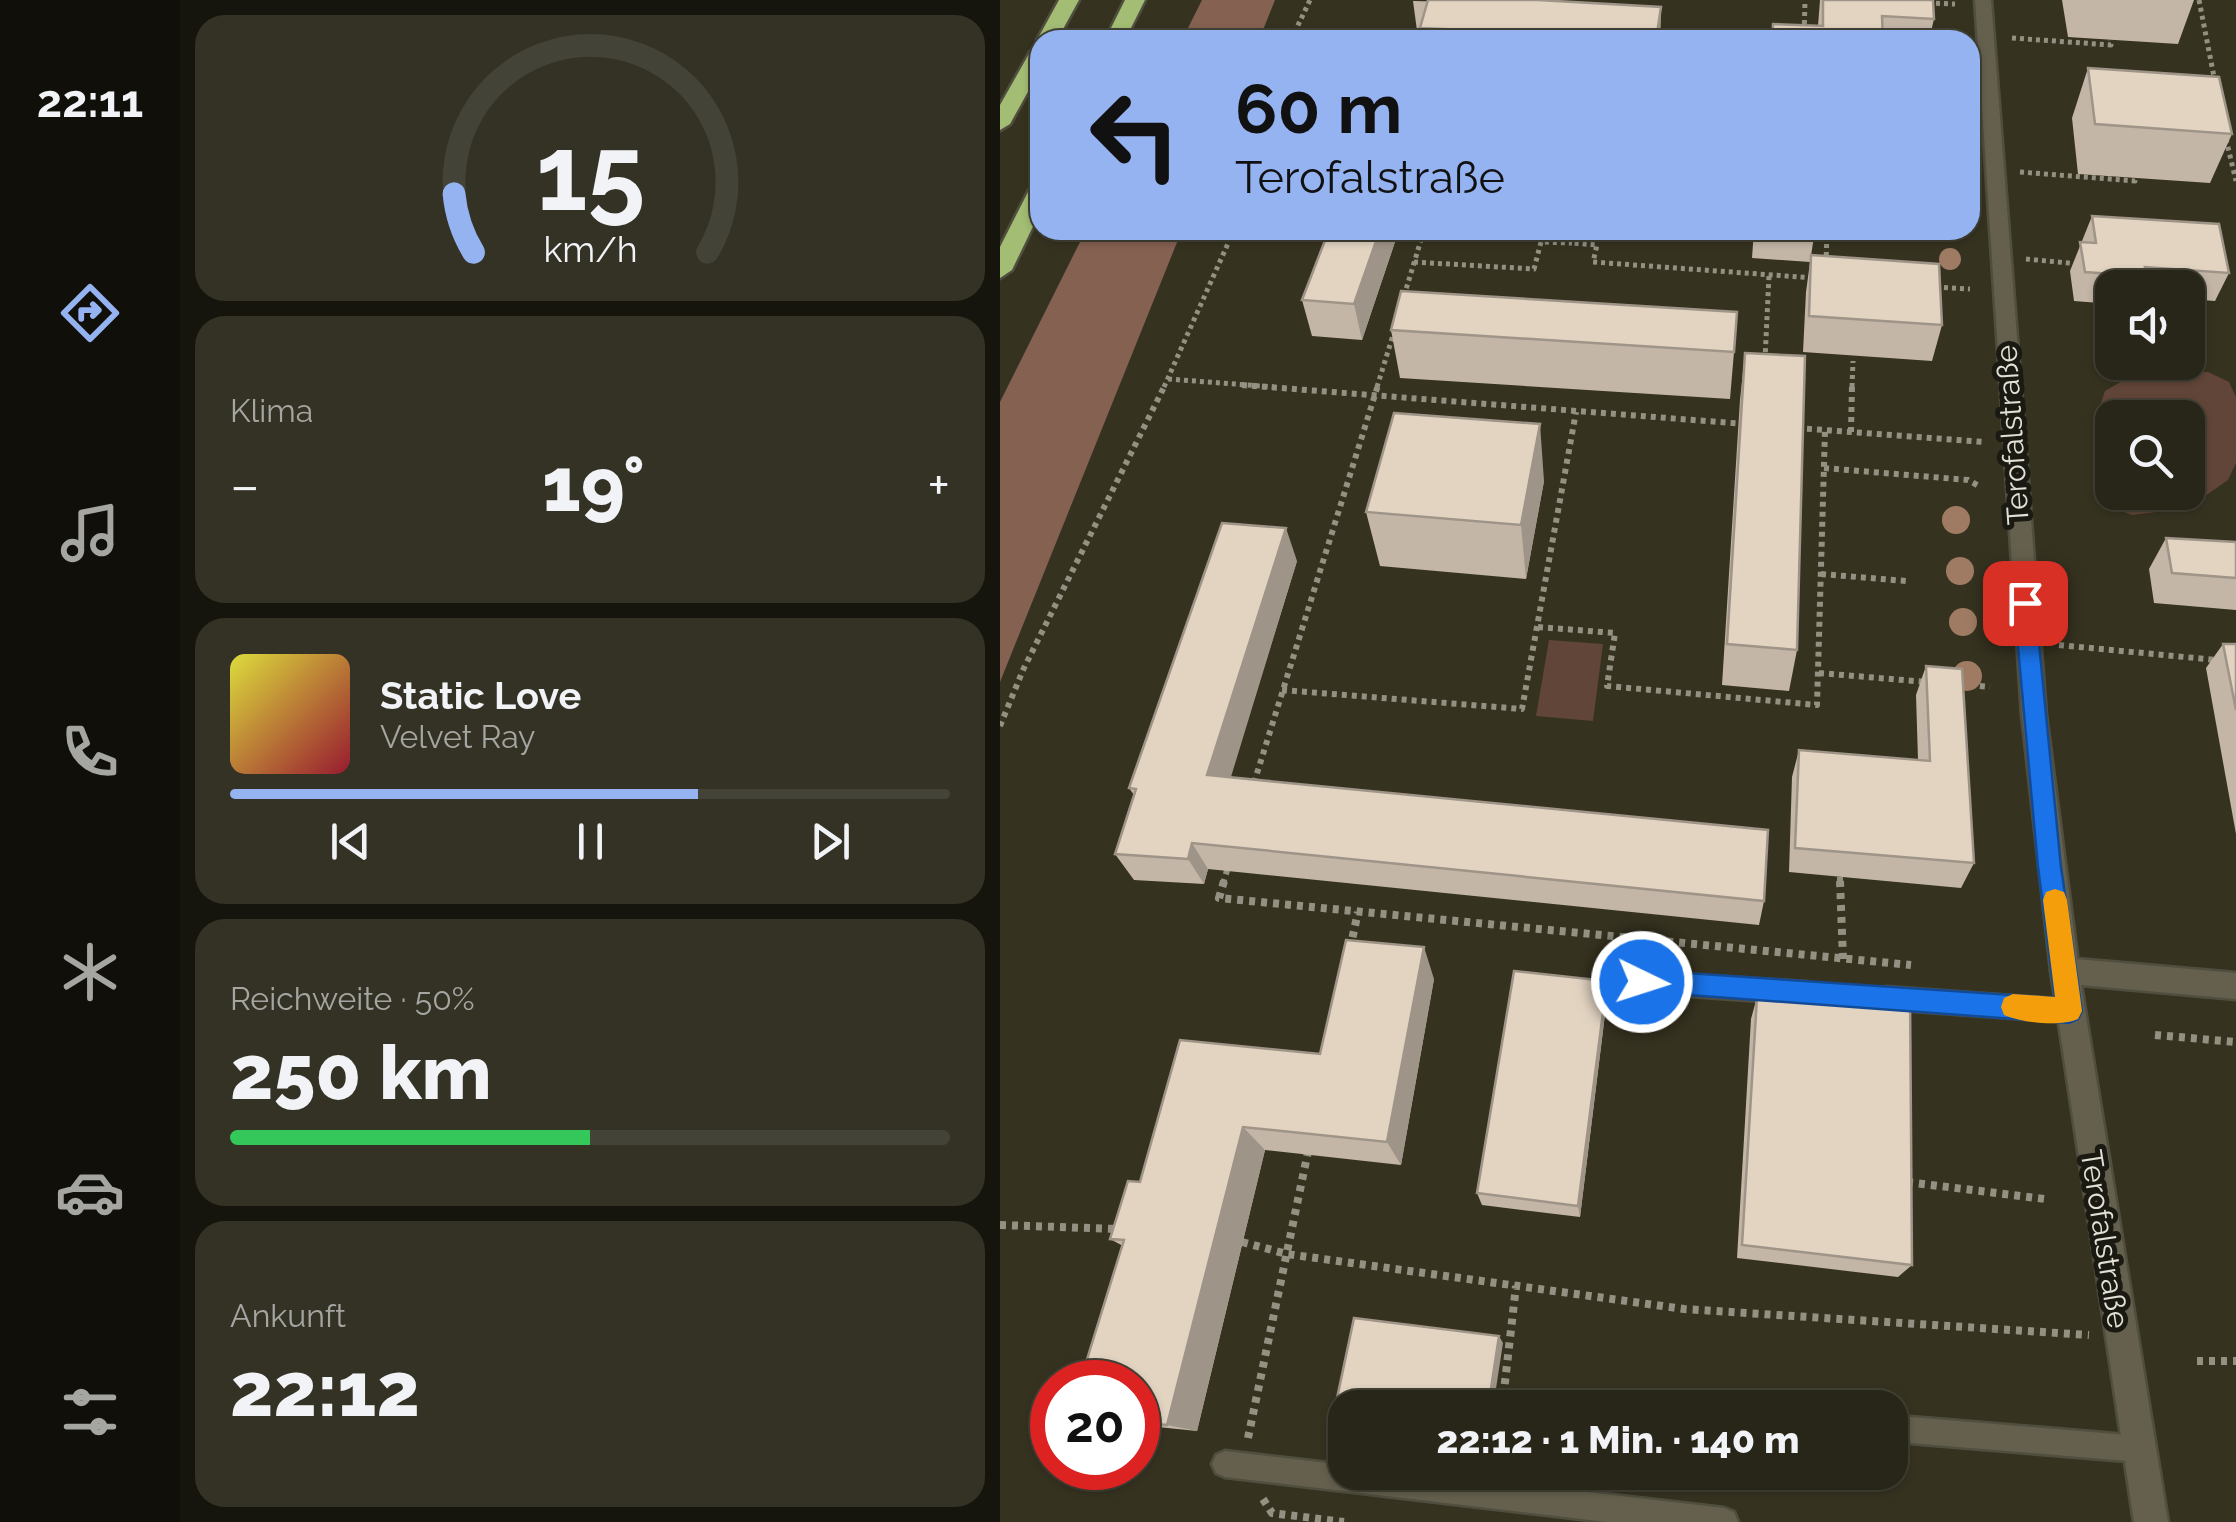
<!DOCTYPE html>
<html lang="de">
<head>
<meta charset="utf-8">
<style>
  body { margin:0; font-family:Raleway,sans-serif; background:#343225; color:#f1f3f6; height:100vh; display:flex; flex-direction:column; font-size:38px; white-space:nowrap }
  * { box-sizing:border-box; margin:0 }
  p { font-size:32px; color:#a5a5a2 }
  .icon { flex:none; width:55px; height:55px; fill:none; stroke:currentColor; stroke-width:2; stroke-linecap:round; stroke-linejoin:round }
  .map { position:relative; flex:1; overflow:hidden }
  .side { display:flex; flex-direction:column; gap:15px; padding:15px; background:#16150d; width:820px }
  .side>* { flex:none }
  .hud { position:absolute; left:30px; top:30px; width:950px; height:210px; border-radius:30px; box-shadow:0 2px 8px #0004,0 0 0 2px #444337; background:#95b2f1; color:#111; overflow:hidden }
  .controls { position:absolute; left:1095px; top:270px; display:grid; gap:20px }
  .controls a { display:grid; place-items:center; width:110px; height:110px; border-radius:20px; background:#282618; box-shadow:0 2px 8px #0004,0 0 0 2px #444337; font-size:50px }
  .speed { position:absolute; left:30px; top:1360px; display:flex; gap:20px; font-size:50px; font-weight:700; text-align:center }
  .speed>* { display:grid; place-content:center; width:130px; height:130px; border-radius:50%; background:#282618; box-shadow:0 2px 8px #0004,0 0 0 2px #444337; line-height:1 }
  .speed .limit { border:15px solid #d22; background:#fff; color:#111 }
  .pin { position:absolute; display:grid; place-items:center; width:85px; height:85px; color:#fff; margin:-42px; border-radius:20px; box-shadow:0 5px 15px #0006 }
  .me { position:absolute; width:110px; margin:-55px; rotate:94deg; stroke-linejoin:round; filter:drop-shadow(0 0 8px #0008) }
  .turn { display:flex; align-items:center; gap:35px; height:210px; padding:0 40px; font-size:45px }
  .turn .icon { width:130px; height:130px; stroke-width:2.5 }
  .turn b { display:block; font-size:70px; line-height:85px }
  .big { font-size:75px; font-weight:800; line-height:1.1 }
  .side .card { flex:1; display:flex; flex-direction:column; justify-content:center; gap:15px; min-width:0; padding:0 35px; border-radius:30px; background:#343225 }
  .side .dial { align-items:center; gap:0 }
  .dial svg { height:260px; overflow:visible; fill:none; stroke:#444337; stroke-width:7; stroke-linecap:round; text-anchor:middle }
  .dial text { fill:#f1f3f6; stroke:none }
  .song { display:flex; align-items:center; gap:30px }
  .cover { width:120px; height:120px; border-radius:15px; background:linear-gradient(135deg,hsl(60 70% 55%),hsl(350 70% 35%)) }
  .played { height:10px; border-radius:5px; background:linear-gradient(90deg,#95b2f1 65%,#444337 65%) }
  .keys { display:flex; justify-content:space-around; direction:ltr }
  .heat { display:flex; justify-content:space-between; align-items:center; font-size:55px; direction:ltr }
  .charge { height:15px; border-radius:8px; background:linear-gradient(90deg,#34c759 50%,#444337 0) }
  .trip { position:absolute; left:328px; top:1390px; width:580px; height:100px; border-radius:30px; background:#282618; box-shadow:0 2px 8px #0004,0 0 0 2px #444337; font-weight:800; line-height:100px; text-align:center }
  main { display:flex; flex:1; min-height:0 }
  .dock { display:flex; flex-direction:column; width:180px; justify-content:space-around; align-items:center; background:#100f0a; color:#a5a5a2 }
  .dock .icon { width:70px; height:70px }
  .dock .current { color:#95b2f1 }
  .dock b { font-size:45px; color:#f1f3f6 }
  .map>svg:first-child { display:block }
</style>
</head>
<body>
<main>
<nav class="dock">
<b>22:11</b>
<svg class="icon current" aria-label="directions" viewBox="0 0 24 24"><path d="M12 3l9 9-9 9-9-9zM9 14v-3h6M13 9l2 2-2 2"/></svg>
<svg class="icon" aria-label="music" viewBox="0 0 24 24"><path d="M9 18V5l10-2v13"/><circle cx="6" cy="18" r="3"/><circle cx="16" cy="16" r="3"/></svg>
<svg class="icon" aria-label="phone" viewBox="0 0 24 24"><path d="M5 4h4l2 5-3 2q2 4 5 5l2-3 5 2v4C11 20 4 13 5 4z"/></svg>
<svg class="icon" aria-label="climate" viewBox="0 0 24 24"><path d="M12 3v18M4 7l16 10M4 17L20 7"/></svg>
<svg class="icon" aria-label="car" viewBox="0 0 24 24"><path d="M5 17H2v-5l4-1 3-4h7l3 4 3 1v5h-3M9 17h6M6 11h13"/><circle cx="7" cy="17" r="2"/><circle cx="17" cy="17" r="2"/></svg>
<svg class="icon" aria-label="filters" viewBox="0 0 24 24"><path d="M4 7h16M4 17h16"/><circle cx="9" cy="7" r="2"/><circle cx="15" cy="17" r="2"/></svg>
</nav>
<section class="side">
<div class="card dial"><svg viewBox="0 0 100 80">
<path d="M14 69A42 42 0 1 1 86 69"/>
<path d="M14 69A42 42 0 0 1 8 51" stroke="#95b2f1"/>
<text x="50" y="56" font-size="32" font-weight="700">15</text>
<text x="50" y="72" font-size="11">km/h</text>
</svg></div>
<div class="card"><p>Klima</p>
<div class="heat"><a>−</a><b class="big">19°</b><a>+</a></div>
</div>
<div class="card">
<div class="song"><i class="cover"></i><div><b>Static Love</b><p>Velvet Ray</p></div></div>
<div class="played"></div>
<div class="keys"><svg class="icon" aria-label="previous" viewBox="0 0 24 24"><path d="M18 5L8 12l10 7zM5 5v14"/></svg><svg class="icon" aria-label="pause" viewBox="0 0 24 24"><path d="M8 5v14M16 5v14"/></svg><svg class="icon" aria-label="next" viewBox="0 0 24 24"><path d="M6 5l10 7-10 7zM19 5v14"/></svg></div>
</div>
<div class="card"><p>Reichweite · 50%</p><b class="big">250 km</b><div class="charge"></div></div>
<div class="card"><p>Ankunft</p><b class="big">22:12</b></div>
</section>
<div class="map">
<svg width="1236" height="1522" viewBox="0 0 1236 1522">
  <rect width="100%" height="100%" fill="#363220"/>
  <!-- green -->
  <path fill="#614538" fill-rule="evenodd" d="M1143,369L1208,372L1229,382L1236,397V463L1228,480L1188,508L1132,515L1102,503C1089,463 1091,431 1105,391ZM1112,418H1188V492H1112Z
    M549,640L603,644L593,721L536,716Z"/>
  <!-- forest -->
  <path fill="#856151" d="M202,0H275L259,40H182Z
    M86,230H182L0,682V402Z"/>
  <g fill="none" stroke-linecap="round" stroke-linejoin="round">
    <!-- lane casing -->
    <g stroke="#504e3e" stroke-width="5">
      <path id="lane" d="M605,970L807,982L815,986L818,993L815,1000L807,1004L605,990L597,987L594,980L597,973Z
        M886,987L1069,1000L1077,1003L1080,1011L1077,1019L1069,1022L886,1009L878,1006L875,998L878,990Z
        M898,1416L1139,1436L1148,1440L1152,1449L1148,1458L1139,1462L898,1442L890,1439V1419Z
        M225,1451L345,1465V1472H414L724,1508L734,1512L738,1522H607L225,1477L216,1473L212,1464L216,1455Z"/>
    </g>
    <!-- street casing -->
    <g stroke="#504e3e" stroke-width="5">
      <path id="street" d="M975,0H991L1046,715L1079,971L1075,980L1065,984L1055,980L1051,971L1022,715Z"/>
    </g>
    <!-- secondary casing -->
    <g stroke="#504e3e" stroke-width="5">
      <path id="secondary" d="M1065,958L1236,973V999L1081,985L1168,1522H1134L1051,971L1055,962Z"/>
    </g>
    <!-- highway casing -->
    <g stroke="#504e3e" stroke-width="5">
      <path id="highway" d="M59,0H79L57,40H40V44L37,40Z
        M125,0H145L125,40H105Z
        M40,46V70L10,124L0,130V105L30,52Z
        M40,183V212L12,270L0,278V247L29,190Z"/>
    </g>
    <!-- path-far2 -->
    <path stroke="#949183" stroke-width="5" stroke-dasharray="4 4" stroke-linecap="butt" d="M1199,0L1215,82
      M928,3L955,4
      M1012,38L1111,45L1110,40
      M291,40L310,0
      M804,40L805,0
      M1226,139L1236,181
      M1020,172L1135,181V178
      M575,230L572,243L597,245L593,262L814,278
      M1026,259L1079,264
      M414,262L534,269L541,242L572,243
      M826,264L827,230
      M936,287L970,289
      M404,296L424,230
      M765,360L769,275
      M168,379L274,387
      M164,387L234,230
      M377,387L394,332
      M852,387L853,361"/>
    <!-- path-far1 -->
    <path stroke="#949183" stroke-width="6" stroke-dasharray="5 5" stroke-linecap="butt" d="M242,385L745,424
      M797,428L984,442
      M851,432L852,385
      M824,468L968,480L979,486
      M821,574L906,581
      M538,627L615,633L607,686L817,705L825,430
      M1059,645L1216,660
      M819,673L927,682
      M960,684L990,687
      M282,690L522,709L576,412
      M0,726L23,670L165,385
      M254,783L378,385
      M840,877V884
      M223,884L228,867"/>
    <!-- path -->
    <path stroke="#949183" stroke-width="8" stroke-dasharray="6 6" stroke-linecap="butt" d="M224,881L219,898L911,965
      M840,881L843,959
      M350,949L358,912
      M1155,1035L1236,1042
      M907,1182L1045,1199
      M0,1225L118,1229
      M242,1242L287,1254L684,1309L1089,1335
      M1197,1361H1236
      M502,1408L516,1286
      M248,1438L309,1147
      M263,1499L272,1513L344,1522"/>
    <!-- lane -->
    <use href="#lane" fill="#64604d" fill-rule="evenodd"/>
    <!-- street -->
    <use href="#street" fill="#64604d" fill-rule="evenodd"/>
    <!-- secondary -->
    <use href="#secondary" fill="#64604d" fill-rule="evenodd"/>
    <!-- highway -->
    <use href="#highway" fill="#a3bd74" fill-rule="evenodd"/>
  </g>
  <!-- trees -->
  <g fill="#9f7b64">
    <circle cx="950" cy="259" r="11"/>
    <circle cx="956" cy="520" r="14"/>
    <circle cx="960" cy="571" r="14"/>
    <circle cx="963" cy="622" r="14"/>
    <circle cx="967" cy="676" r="15"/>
  </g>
  <!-- wall -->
  <path fill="#c3b6a7" d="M820,0H933L934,19L929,40H771L818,26Z
    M1062,0H1194L1178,44L1068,37Z
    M413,1L661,7L660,40H421V38H418Z
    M1088,68L1232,134L1210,183L1078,174L1072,118Z
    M1092,216L1229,273L1215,301L1188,299V288H1112V323L1102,322L1100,303L1074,301L1070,271Z
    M399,230L362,340L312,336L302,300Z
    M754,230H815L810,262L752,258Z
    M811,255L942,325L932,361L803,352L806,292Z
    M391,330L734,352L730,399L400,378Z
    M745,353L797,650L789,691L722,685L740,400Z
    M544,481L526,579L380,566L366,512Z
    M1166,538L1236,542V610L1154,603L1149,569Z
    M297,561L230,777L764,901L759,925L208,869L204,884L134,880L115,854L134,795L129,788Z
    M1223,644H1236V834L1206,668Z
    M926,666L974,863L961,888L789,872L792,777L799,750L918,760L916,695Z
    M434,979L401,1165L265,1150L197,1431L138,1425V1382L123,1246L110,1239L140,1182L320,1054Z
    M607,981V998L580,1217L482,1205L477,1193Z
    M783,984L912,1265L898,1277L737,1258L751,1019L757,997L778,1000Z"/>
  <!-- shaded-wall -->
  <path fill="#9f9488" d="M661,7L660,40H656Z
    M380,230H399L362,340L354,304Z
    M540,424L544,481L526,579L521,525Z
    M286,528L297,561L223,803L207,775Z
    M192,843L208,869L204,884L188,859Z
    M424,947L434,979L401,1165L387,1142Z
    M607,981V998L580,1217L578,1206Z
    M243,1127L265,1150L197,1431L167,1425Z
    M499,1336L503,1343L493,1408H488Z"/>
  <!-- building -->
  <path fill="#e3d4c2" stroke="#9f9488" stroke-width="2.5" d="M428,0H538L661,7L656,40H487L489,31L420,28Z
    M823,0H933L934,19L882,16L883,40H772L773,24L823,26Z
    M1088,68L1219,77L1232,134L1095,124Z
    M1092,216L1219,224L1229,273L1145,267L1149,288H1113L1111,274L1085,272L1080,242L1096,243Z
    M329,230H380L354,304L302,300Z
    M811,255L939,264L942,325L809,316Z
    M401,291L737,312L734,352L391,330Z
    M745,353L805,356L797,650L727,644Z
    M394,413L540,424L521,525L366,512Z
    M222,523L286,528L207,775L768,830L764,901L192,843L188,859L115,854L136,789L129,788Z
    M1166,538L1236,542V578L1172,573Z
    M1223,644H1236V710Z
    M926,666L962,669L974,863L795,848L799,750L930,761Z
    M346,940L424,947L387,1142L243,1127L167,1425L138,1422V1382H80L124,1240L110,1239L128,1181L140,1182L180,1040L320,1054Z
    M514,971L607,981L578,1206L477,1193Z
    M783,984L910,992L912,1265L742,1245L757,997L781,1000Z
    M354,1318L499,1336L488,1408H345V1443L328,1441Z"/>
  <!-- route -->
  <path fill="#1a73e8" stroke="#114b97" stroke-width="2.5" d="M1025,595L1035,603L1061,867L1082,1011L1078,1019L1069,1023L634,991L630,982L634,974L642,970L1055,998L1038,867L1014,603Z"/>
  <!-- slow -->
  <path fill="#f59e0b" d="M1055,889L1064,892L1067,900L1082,1011L1078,1019C1060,1027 1023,1023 1004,1015L1001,1007L1004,998L1013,994L1055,997L1043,900L1046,892Z"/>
  <g text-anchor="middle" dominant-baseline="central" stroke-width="10" stroke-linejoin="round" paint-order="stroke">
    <!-- street labels -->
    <g font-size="30" fill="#e3e1d6" stroke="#1b1a12">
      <text transform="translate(1012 435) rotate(-94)">Terofalstraße</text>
      <text transform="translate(1105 1239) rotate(81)">Terofalstraße</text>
    </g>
  </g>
</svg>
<div class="controls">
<a><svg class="icon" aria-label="sound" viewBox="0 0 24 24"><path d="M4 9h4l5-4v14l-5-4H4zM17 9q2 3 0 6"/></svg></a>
<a><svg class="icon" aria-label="search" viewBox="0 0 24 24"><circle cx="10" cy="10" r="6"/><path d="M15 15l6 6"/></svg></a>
</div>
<div class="speed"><div class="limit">20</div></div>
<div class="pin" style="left:1025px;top:603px;background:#d93025"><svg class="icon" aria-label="arrive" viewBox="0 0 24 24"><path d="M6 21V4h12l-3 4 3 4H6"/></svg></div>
<svg class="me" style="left:642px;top:982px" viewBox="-20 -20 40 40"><circle r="17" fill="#1a73e8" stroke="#fff" stroke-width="3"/><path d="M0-11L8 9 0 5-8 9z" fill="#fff"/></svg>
<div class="trip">22:12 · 1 Min. · 140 m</div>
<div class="hud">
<div class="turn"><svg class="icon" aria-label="left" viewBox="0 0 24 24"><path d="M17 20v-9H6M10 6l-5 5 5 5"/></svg><div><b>60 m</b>Terofalstraße</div></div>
</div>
</div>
</main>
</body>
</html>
